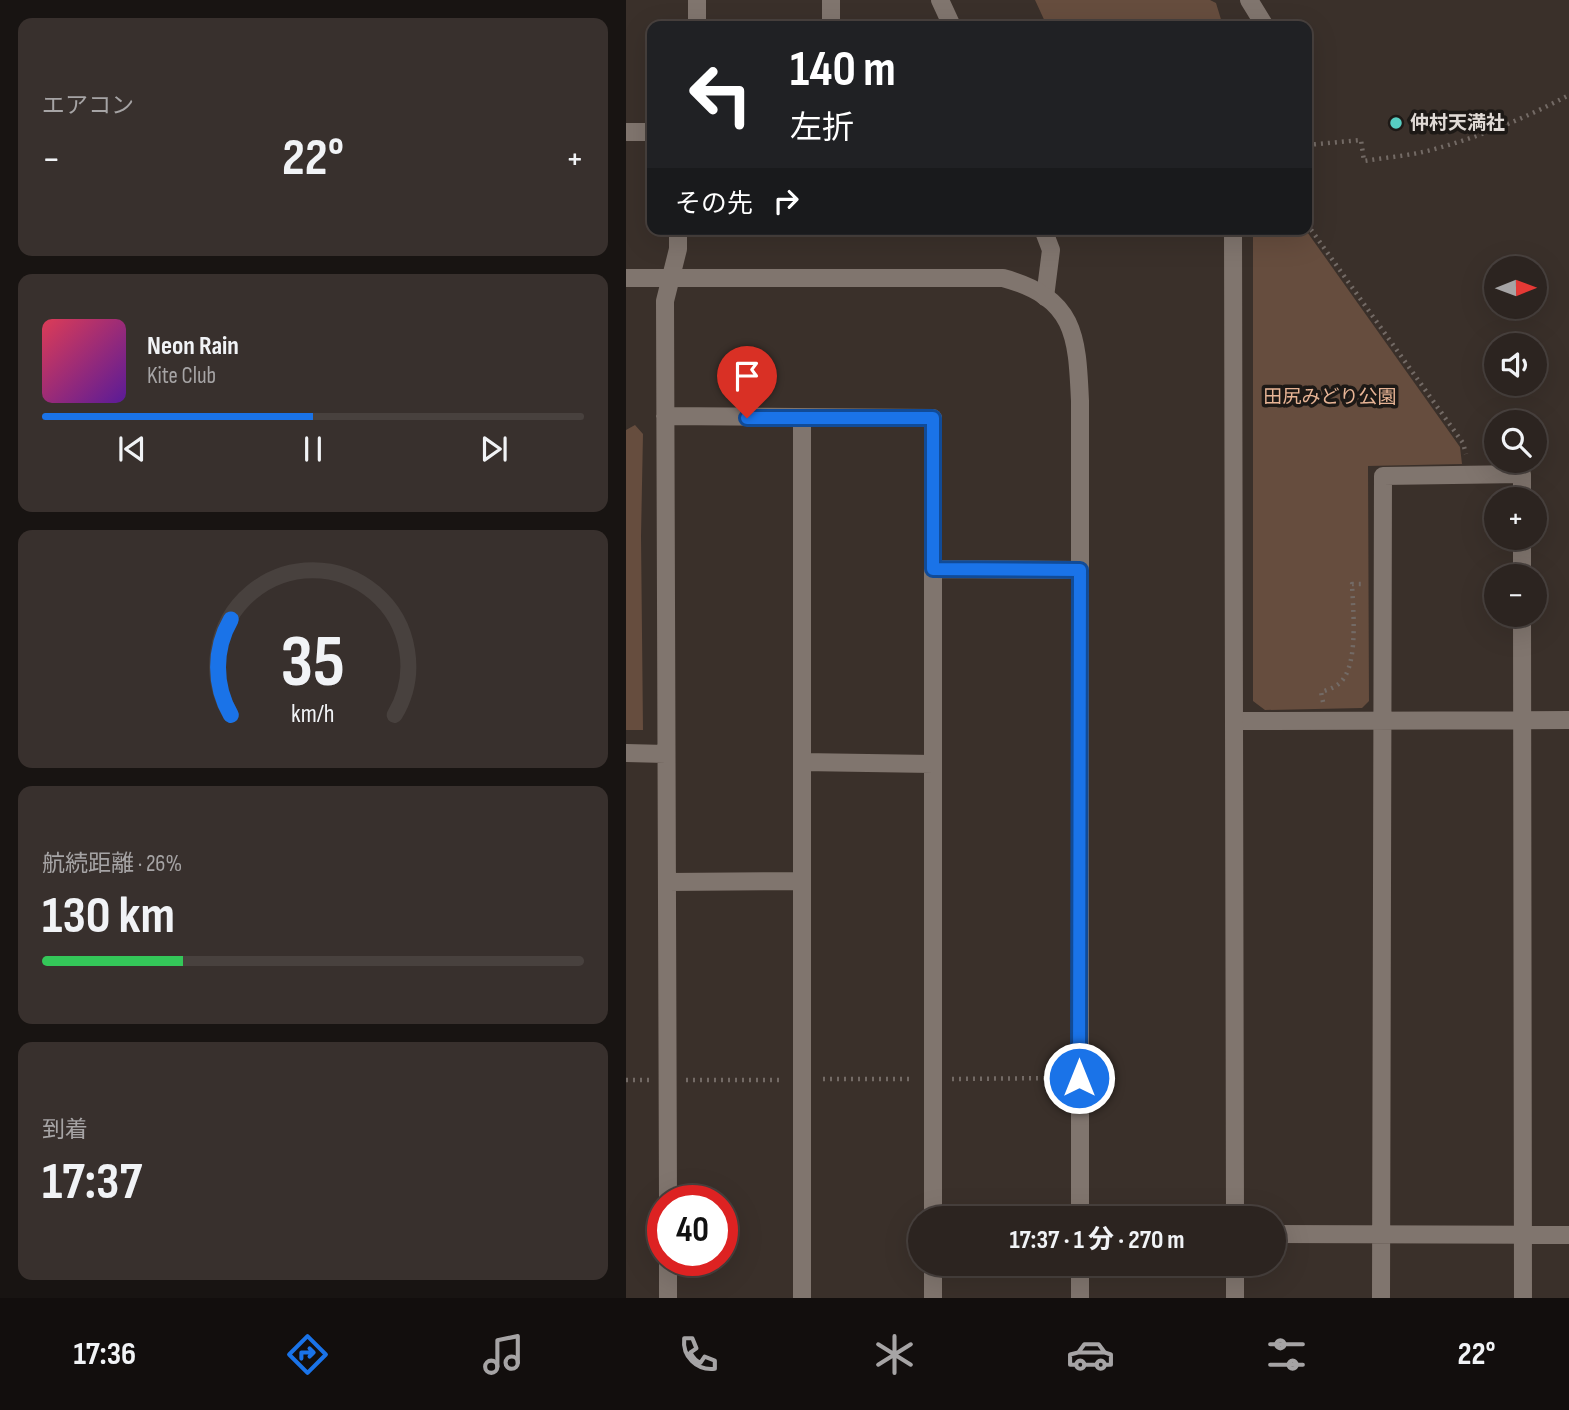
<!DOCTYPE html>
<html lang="ja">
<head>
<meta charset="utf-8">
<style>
  body { margin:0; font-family:"Sofia Sans Condensed","Noto Sans JP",sans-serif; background:#38302d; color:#f1f3f6; height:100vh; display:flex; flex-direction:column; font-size:26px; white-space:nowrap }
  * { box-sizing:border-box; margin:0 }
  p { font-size:23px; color:#a6a4a5 }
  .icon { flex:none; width:38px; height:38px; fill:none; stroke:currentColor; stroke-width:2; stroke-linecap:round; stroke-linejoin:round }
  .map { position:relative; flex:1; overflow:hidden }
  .sheet { display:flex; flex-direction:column; gap:18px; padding:18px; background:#181412; width:626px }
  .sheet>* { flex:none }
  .guide { position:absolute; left:21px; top:21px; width:665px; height:214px; border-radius:14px; box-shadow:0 7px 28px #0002,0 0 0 2px #48413e; background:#202124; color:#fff; overflow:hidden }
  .needle { width:46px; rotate:89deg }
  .controls { position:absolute; left:858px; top:256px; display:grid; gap:14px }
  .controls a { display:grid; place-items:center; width:63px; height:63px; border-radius:50%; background:#2c2420; box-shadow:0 7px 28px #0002,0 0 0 2px #48413e; font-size:35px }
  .speed { position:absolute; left:21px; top:1185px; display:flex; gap:14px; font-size:35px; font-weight:700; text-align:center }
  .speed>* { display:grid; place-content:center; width:91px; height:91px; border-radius:50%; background:#2c2420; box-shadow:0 7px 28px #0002,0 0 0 2px #48413e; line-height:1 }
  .speed .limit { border:10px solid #d22; background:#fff; color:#111 }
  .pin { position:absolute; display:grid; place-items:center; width:60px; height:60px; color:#fff; margin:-72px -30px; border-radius:50% 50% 50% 0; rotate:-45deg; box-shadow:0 0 7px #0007 }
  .pin .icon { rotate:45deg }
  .me { position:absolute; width:77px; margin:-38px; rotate:0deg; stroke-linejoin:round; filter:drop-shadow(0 0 5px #0008) }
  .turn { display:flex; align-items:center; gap:24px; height:147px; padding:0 28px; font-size:32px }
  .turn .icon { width:91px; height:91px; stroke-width:2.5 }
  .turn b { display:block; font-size:49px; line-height:60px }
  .then { display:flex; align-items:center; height:66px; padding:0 28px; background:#0003; gap:14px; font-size:26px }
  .big { font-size:52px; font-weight:700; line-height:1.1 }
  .sheet .tile { flex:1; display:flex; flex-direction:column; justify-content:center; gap:10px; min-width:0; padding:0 24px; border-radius:14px; background:#38302d }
  .sheet .dial { align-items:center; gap:0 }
  .dial svg { height:182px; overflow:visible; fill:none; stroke:#48413e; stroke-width:7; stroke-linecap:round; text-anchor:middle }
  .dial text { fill:#f1f3f6; stroke:none }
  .song { display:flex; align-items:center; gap:21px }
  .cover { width:84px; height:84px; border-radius:10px; background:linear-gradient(135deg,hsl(350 70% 55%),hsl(270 70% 35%)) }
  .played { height:7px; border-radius:4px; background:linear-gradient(90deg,#1a73e8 50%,#48413e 50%) }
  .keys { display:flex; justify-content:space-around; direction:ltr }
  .heat { display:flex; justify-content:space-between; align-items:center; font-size:38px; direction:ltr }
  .charge { height:10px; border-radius:5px; background:linear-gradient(90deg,#34c759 26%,#48413e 0) }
  .trip { position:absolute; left:282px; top:1206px; width:378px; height:70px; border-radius:35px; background:#2c2420; box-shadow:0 7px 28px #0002,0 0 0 2px #48413e; font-weight:700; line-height:70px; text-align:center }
  .tab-bar { display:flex; height:112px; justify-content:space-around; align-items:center; background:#120e0d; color:#a6a4a5 }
  .tab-bar .icon { width:49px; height:49px }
  .tab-bar .current { color:#1a73e8 }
  .tab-bar b { font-size:32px; color:#f1f3f6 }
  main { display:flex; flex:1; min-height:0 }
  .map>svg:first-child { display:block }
</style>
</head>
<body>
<main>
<section class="sheet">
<div class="tile"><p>エアコン</p>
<div class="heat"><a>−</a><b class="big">22°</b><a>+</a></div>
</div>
<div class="tile">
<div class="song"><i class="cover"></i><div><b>Neon Rain</b><p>Kite Club</p></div></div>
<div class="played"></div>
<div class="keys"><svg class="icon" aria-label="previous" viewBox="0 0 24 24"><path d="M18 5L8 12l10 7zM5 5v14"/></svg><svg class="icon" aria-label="pause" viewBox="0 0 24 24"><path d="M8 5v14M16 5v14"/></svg><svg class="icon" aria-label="next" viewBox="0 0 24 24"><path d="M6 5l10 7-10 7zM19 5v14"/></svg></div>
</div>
<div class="tile dial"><svg viewBox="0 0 100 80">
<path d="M14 69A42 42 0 1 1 86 69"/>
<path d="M14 69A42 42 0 0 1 14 27" stroke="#1a73e8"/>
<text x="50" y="56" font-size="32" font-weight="700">35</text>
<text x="50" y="72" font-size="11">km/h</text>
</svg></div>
<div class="tile"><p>航続距離 · 26%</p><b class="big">130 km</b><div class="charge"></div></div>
<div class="tile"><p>到着</p><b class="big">17:37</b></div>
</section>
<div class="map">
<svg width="943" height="1298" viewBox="0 0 943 1298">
  <rect width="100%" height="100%" fill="#3a302a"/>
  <!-- green -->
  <path fill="#664d3e" d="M409,0H584L590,3L597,26H421Z
    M627,229H679L834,447L836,464L742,466L743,701L736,708L639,710L627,701Z
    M9,425L17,434L15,536L17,730H0V430Z"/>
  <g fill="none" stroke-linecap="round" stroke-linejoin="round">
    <!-- path -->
    <path stroke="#736a65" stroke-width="4.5" stroke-dasharray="2 5" stroke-linecap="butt" d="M681,145L735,140L738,161C757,158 778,156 797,152C846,140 898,119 943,95
      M681,224L837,443L840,454
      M697,702L695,692C704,689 713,686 718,678C732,657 727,608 726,584H738
      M197,1079H286
      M326,1079L433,1078
      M0,1080H24
      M60,1080H157"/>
    <!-- minor -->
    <path stroke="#80756e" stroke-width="18" d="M205,0V26
      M314,0L326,26
      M71,26V0
      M0,132H26
      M417,229L425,250L419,297
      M39,416L307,418V1218
      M176,418V1298
      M896,537V576
      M307,569L454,570
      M896,614L897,1298
      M608,721L943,720
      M0,753L40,754
      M176,762L307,764
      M41,882L176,881
      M42,1200L39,301L52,249V229
      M648,1234L943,1235
      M42,1260V1298
      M307,1264V1298
      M755,1298L757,476L896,474V499"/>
    <!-- tertiary -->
    <path stroke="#80756e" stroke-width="18" d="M623,0L639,26
      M607,229L609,1218
      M0,278H377C450,298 451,336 454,401V1218
      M609,1264V1298
      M454,1298V1264"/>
  </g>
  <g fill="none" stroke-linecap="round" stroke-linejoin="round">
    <!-- route casing -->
    <g stroke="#114b97" stroke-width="18">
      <path id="route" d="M121,418H307V569L454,570L453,1078"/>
    </g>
    <!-- route -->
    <use href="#route" stroke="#1a73e8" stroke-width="12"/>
  </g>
  <!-- markers -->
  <circle fill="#57cec2" stroke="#1d1916" stroke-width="2.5" cx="770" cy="123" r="7"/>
  <g text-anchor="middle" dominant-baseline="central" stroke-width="7" stroke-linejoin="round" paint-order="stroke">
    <!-- poi labels -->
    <g font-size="19" font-weight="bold" fill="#e0dad6" stroke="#1d1916" text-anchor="start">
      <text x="784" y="123">仲村天満社</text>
    </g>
    <!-- park labels -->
    <g font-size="19" fill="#e7b495" stroke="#1d1916">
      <text x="704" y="397">田尻みどり公園</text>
    </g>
  </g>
</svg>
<div class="controls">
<a><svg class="needle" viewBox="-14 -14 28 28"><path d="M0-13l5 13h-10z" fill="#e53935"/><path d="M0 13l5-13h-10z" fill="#a6a4a5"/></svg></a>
<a><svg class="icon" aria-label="sound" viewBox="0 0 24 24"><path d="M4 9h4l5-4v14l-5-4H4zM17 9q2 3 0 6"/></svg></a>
<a><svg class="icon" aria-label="search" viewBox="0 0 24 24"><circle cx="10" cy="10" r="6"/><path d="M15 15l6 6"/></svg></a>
<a>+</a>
<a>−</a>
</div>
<div class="speed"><div class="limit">40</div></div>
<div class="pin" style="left:121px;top:418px;background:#d93025"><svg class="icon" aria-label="arrive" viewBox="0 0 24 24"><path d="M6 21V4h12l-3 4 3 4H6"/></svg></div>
<svg class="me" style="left:453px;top:1078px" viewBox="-20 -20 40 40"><circle r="17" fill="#1a73e8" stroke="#fff" stroke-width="3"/><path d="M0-11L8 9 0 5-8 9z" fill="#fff"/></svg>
<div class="trip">17:37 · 1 分 · 270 m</div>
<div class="guide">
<div class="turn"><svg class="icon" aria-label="left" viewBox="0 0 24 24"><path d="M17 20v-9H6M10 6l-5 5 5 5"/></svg><div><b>140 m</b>左折</div></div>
<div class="then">その先<svg class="icon" aria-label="right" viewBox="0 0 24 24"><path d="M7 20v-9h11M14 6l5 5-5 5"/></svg></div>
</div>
</div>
</main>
<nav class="tab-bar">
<b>17:36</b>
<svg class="icon current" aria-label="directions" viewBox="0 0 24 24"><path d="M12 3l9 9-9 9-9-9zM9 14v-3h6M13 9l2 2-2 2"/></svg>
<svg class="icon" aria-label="music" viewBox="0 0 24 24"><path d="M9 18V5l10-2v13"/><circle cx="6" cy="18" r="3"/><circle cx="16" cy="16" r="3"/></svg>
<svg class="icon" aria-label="phone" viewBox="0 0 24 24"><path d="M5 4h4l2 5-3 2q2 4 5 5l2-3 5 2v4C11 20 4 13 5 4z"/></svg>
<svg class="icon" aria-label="climate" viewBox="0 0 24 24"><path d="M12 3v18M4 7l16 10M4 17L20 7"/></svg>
<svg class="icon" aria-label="car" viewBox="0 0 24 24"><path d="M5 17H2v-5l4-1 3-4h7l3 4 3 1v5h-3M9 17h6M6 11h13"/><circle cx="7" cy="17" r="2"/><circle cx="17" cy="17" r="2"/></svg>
<svg class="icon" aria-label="filters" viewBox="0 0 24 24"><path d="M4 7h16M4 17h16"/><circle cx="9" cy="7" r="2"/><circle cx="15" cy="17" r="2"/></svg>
<b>22°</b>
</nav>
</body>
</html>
